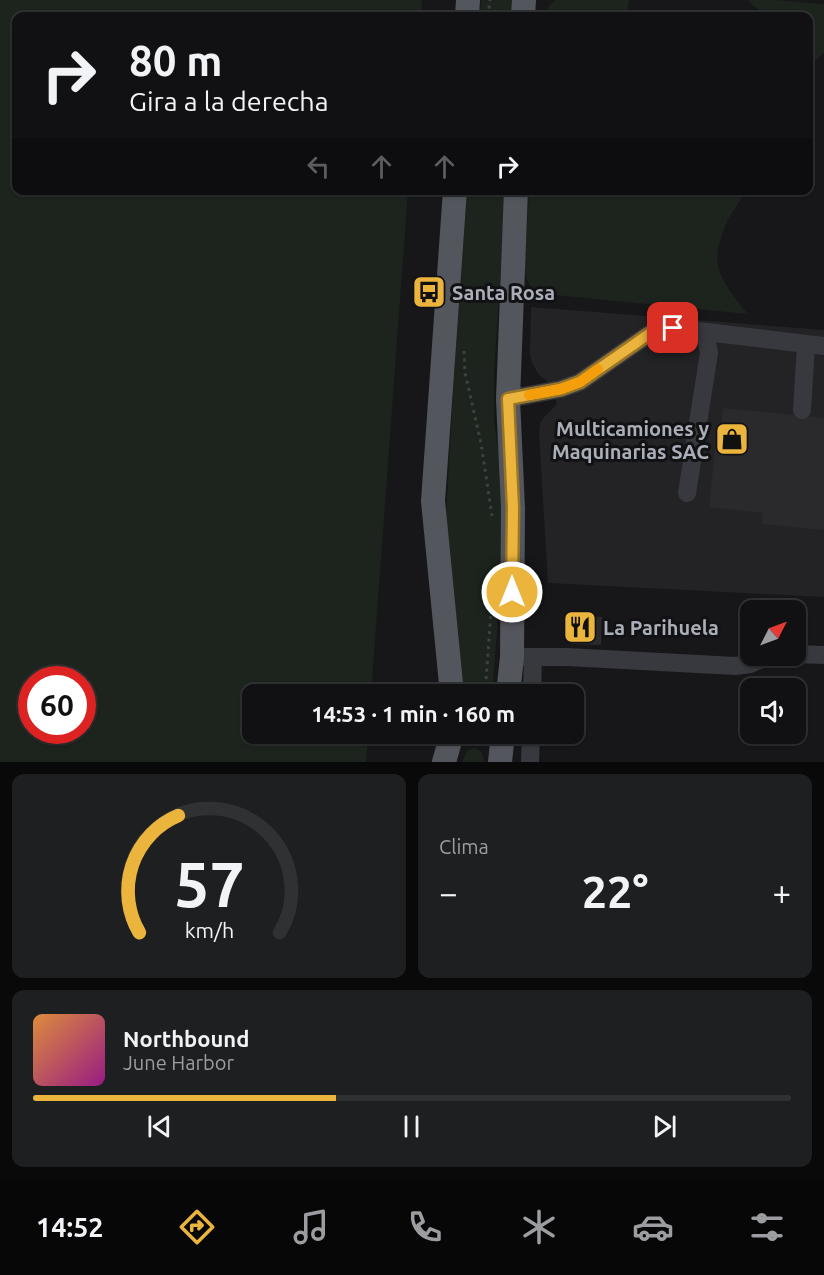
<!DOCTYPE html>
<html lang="es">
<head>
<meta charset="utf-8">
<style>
  body { margin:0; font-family:Ubuntu,sans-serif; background:#1e1f21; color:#f1f3f6; height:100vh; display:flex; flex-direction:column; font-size:22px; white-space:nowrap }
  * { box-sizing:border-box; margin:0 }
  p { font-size:20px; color:#9c9da0 }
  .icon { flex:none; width:33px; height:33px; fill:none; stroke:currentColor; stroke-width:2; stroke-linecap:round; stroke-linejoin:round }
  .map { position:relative; height:762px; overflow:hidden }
  .panel { display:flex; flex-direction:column; gap:12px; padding:12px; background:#09090a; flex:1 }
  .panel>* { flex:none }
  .top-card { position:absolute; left:12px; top:12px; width:801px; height:183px; border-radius:12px; box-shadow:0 2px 4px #0004,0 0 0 2px #303133; background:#111113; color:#f1f3f6; overflow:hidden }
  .needle { width:39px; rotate:48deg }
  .fabs { position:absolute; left:740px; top:600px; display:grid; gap:12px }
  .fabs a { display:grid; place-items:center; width:66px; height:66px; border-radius:12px; background:#111113; box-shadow:0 2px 4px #0004,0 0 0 2px #303133; font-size:30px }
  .speed { position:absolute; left:18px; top:666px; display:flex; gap:12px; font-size:30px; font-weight:700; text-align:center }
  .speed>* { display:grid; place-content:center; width:78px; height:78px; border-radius:50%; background:#111113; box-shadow:0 2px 4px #0004,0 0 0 2px #303133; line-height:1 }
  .speed .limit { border:9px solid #d22; background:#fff; color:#111 }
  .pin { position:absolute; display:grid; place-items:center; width:51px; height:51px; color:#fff; margin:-26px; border-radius:12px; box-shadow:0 3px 9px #0006 }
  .me { position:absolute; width:66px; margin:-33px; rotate:0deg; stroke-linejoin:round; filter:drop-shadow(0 0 4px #0008) }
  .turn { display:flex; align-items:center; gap:21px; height:126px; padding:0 18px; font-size:27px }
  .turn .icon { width:78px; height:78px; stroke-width:2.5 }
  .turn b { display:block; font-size:42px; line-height:51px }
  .lanes { display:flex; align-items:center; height:57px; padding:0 18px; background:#0003; justify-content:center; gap:30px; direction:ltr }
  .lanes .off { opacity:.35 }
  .big { font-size:45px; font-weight:600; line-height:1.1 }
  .panel .widget { flex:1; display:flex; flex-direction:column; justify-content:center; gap:9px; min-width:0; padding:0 21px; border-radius:12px; background:#1e1f21 }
  .panel .dial { align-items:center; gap:0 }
  .dial svg { height:156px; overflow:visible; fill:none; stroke:#303133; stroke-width:7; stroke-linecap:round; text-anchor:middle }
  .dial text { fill:#f1f3f6; stroke:none }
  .song { display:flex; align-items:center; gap:18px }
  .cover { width:72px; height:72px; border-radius:9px; background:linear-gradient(135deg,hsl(30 70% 55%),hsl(310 70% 35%)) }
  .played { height:6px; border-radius:3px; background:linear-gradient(90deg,#ebb43d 40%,#303133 40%) }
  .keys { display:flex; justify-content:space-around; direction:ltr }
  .heat { display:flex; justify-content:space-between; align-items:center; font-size:33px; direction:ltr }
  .panel .tiles { flex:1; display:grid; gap:12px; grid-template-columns:1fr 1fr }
  .widget:last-child { grid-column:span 2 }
  .trip { position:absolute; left:242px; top:684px; width:342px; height:60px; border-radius:12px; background:#111113; box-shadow:0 2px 4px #0004,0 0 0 2px #303133; font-weight:600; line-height:60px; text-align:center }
  .dock { display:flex; height:96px; justify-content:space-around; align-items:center; background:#070708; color:#9c9da0 }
  .dock .icon { width:42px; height:42px }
  .dock .active { color:#ebb43d }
  .dock b { font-size:27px; color:#f1f3f6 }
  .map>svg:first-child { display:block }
</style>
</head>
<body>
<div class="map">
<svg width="824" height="762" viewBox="0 0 824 762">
  <rect width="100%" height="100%" fill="#171719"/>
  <!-- built -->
  <path fill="#232326" d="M531,307L824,330V597L548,583L539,434L540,424L544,417L557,404L551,384L539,375L532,363L530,355Z"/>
  <!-- green -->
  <path fill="#1d241e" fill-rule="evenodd" d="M0,0H422L421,16H16V190L408,191L371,694H252V734H368L366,762H0ZM32,680H82V730H32Z
    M481,0H519L518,16H480Z
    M555,0H629L627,16H545L549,6Z
    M748,0H773L824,4V53L815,61L809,62V41L810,39L808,16H790L785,13L762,11L752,5Z
    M467,191H506L494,372V422L503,479L504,563L497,630L492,694H460L446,517L454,375Z
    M529,191H744C741,201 733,210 728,220C722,232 715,253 718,266C722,283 737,301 748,314L535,293L527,280L524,270Z
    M474,748C482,750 483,754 484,762H462L468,750Z"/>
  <!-- building -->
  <path fill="#2a2a2d" d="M723,408L824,418V530L762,524L763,513L709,507L715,448H719Z
    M571,616L602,617L601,645L571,644Z"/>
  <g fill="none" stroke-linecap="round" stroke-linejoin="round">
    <!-- path -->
    <path stroke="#3e4045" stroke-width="3" stroke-dasharray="3 4.5" stroke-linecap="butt" d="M488,16L490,0
      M464,351L465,373L481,443L492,516
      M485,694L492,598"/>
    <!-- minor -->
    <path stroke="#38393e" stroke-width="18" d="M508,399L561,389L580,382L649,334L673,328L824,346
      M802,410L806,344
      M687,493L709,353L705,332
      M795,654L824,655
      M512,657H567L735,666L750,664L768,656
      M532,694L533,657
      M530,762L531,734"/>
    <!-- major -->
    <path stroke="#54565d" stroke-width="24" d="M467,16L468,0
      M523,16L524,0
      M452,694L433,501L455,190
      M508,694L512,657L513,508L508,399L516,190
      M444,762L452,734
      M500,762L503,734"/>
  </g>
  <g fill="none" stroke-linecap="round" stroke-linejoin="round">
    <!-- route casing -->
    <g stroke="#997528" stroke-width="15">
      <path id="route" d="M512,592L513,508L508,399L561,389L580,382L649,334L673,328"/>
    </g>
    <!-- route -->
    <use href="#route" stroke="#ebb43d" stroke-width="10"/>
    <!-- slow -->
    <path stroke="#f59e0b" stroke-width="10" d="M529,395L561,389L580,382L598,369"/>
  </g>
  <!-- icons -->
  <defs>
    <g id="bus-square" transform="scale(1.725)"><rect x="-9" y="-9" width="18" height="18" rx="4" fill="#ebb43d" stroke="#121214"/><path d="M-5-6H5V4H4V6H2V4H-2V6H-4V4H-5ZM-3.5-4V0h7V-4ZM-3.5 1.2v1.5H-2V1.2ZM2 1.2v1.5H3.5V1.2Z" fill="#111"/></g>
    <g id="shop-square" transform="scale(1.725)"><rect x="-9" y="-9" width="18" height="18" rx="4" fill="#ebb43d" stroke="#121214"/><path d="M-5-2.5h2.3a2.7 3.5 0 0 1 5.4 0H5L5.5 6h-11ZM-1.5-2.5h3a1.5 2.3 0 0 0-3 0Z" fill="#111"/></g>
    <g id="restaurant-square" transform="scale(1.725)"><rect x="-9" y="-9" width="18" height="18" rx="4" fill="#ebb43d" stroke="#121214"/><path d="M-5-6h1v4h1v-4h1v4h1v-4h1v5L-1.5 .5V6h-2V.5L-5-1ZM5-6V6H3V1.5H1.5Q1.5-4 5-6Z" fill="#111"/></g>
  </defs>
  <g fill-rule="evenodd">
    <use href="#bus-square" x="429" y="292"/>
    <use href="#shop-square" x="732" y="439"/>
    <use href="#restaurant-square" x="580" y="627"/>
  </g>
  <g text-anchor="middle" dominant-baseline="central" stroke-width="6" stroke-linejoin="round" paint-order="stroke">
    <!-- poi labels -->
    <g font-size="20" font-weight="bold" fill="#aaaeb8" stroke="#121214" text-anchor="start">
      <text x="452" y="292">Santa Rosa</text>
      <text x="709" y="428" text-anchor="end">Multicamiones y<tspan x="709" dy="23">Maquinarias SAC</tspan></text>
      <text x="603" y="627">La Parihuela</text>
    </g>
  </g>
</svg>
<div class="fabs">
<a><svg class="needle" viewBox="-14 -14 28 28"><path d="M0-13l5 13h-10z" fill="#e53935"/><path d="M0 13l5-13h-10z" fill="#9c9da0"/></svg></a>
<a><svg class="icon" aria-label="sound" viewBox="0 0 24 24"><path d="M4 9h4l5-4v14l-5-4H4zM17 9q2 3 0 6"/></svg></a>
</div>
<div class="speed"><div class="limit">60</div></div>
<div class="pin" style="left:673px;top:328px;background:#d93025"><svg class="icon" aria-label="arrive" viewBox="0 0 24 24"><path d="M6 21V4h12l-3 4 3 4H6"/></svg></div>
<svg class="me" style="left:512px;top:592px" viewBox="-20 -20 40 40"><circle r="17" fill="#ebb43d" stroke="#fff" stroke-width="3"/><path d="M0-11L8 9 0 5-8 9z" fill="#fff"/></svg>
<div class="trip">14:53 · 1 min · 160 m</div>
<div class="top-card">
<div class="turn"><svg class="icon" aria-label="right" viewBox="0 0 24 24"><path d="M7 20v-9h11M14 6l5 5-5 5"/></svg><div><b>80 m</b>Gira a la derecha</div></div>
<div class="lanes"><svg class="icon off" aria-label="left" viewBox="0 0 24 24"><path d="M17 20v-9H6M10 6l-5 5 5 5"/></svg><svg class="icon off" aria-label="ahead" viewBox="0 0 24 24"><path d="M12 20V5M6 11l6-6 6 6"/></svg><svg class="icon off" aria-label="ahead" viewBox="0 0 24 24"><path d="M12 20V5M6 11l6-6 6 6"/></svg><svg class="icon" aria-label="right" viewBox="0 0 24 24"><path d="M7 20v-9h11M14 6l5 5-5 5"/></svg></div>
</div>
</div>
<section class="panel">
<div class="tiles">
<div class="widget dial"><svg viewBox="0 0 100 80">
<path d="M14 69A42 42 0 1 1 86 69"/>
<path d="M14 69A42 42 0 0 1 34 9" stroke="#ebb43d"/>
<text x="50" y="56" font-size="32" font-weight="700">57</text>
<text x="50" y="72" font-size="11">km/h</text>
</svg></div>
<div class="widget"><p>Clima</p>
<div class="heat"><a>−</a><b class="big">22°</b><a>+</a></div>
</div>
<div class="widget">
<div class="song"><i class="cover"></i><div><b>Northbound</b><p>June Harbor</p></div></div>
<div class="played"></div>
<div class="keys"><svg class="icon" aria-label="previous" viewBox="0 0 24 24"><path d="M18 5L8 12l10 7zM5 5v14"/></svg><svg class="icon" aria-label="pause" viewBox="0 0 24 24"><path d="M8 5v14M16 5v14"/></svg><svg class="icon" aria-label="next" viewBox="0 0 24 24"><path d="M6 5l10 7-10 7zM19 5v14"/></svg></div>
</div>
</div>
</section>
<nav class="dock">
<b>14:52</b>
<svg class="icon active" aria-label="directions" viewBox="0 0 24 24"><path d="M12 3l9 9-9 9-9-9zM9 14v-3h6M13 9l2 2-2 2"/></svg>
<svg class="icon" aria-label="music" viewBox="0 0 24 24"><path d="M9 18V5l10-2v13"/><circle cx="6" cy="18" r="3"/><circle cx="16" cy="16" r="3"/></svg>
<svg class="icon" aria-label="phone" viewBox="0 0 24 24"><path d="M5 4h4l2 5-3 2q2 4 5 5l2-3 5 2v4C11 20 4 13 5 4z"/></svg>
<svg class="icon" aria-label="climate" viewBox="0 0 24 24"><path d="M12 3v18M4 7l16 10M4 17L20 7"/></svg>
<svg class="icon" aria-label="car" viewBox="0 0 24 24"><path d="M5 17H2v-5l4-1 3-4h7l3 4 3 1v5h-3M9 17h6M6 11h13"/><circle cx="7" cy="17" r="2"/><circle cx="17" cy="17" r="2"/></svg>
<svg class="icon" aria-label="filters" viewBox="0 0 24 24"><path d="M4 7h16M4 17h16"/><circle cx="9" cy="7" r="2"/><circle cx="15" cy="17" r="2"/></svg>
</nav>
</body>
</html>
